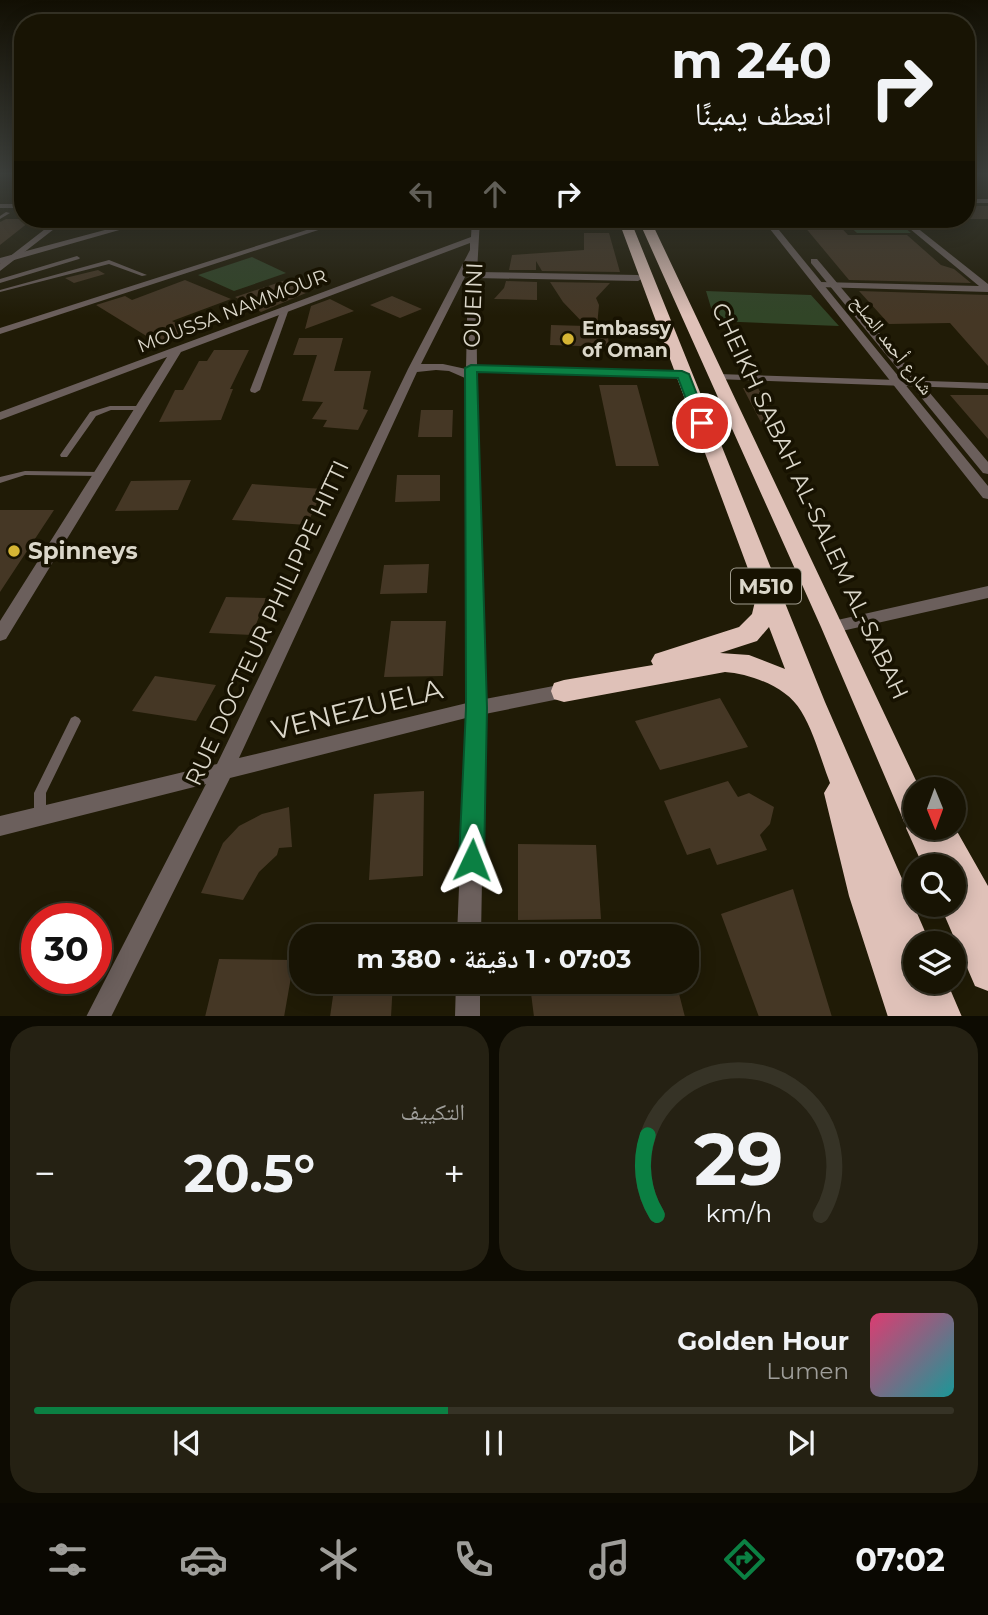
<!DOCTYPE html>
<html lang="ar">
<head>
<meta charset="utf-8">
<style>
  body { margin:0; font-family:Montserrat,"Noto Naskh Arabic",sans-serif; background:#252113; color:#f1f3f6; direction:rtl; height:100vh; display:flex; flex-direction:column; font-size:26px; white-space:nowrap }
  * { box-sizing:border-box; margin:0 }
  p { font-size:23px; color:#9f9e9a }
  .icon { flex:none; width:38px; height:38px; fill:none; stroke:currentColor; stroke-width:2; stroke-linecap:round; stroke-linejoin:round }
  .map { position:relative; height:1016px; overflow:hidden; direction:ltr }
  .sheet { display:flex; flex-direction:column; gap:10px; padding:10px; background:#0d0b02; flex:1 }
  .sheet>* { flex:none }
  .hud { position:absolute; left:14px; top:14px; width:961px; height:214px; border-radius:28px; box-shadow:0 4px 18px #0003,0 0 0 2px #363326; direction:rtl; background:#181404; color:#f1f3f6; overflow:hidden }
  .needle { width:46px; rotate:179deg }
  .buttons { position:absolute; left:903px; top:777px; display:grid; gap:14px }
  .buttons a { display:grid; place-items:center; width:63px; height:63px; border-radius:50%; background:#181404; box-shadow:0 4px 18px #0003,0 0 0 2px #363326; font-size:35px }
  .speed { position:absolute; left:21px; top:903px; display:flex; gap:14px; font-size:35px; font-weight:700; text-align:center }
  .speed>* { display:grid; place-content:center; width:91px; height:91px; border-radius:50%; background:#181404; box-shadow:0 4px 18px #0003,0 0 0 2px #363326; line-height:1 }
  .speed .limit { border:10px solid #d22; background:#fff; color:#111 }
  .pin { position:absolute; display:grid; place-items:center; width:60px; height:60px; color:#fff; margin:-30px; border:4px solid #fff; border-radius:50%; box-shadow:0 2px 7px #0007 }
  .me { position:absolute; width:77px; margin:-38px; rotate:2deg; stroke-linejoin:round; filter:drop-shadow(0 0 5px #0008) }
  .turn { display:flex; align-items:center; gap:24px; height:147px; padding:0 28px; font-size:32px }
  .turn .icon { width:91px; height:91px; stroke-width:2.5 }
  .turn b { display:block; font-size:49px; line-height:60px }
  .lanes { display:flex; align-items:center; height:66px; padding:0 28px; background:#0003; justify-content:center; gap:35px; direction:ltr }
  .lanes .off { opacity:.35 }
  .big { font-size:52px; font-weight:700; line-height:1.1 }
  .sheet .tile { flex:1; display:flex; flex-direction:column; justify-content:center; gap:10px; min-width:0; padding:0 24px; border-radius:28px; background:#252113 }
  .sheet .dial { align-items:center; gap:0 }
  .dial svg { height:182px; overflow:visible; fill:none; stroke:#363326; stroke-width:7; stroke-linecap:round; text-anchor:middle }
  .dial text { fill:#f1f3f6; stroke:none }
  .song { display:flex; align-items:center; gap:21px }
  .cover { width:84px; height:84px; border-radius:10px; background:linear-gradient(135deg,hsl(340 70% 55%),hsl(180 70% 35%)) }
  .played { height:7px; border-radius:4px; background:linear-gradient(90deg,#0b8043 45%,#363326 45%) }
  .keys { display:flex; justify-content:space-around; direction:ltr }
  .heat { display:flex; justify-content:space-between; align-items:center; font-size:38px; direction:ltr }
  .sheet .tiles { flex:1; display:grid; gap:10px; grid-template-columns:1fr 1fr }
  .tile:last-child { grid-column:span 2 }
  .trip { position:absolute; left:289px; top:924px; width:410px; height:70px; border-radius:28px; background:#181404; box-shadow:0 4px 18px #0003,0 0 0 2px #363326; font-weight:700; line-height:70px; text-align:center; direction:rtl }
  .dock { display:flex; height:112px; justify-content:space-around; align-items:center; background:#0a0802; color:#9f9e9a }
  .dock .icon { width:49px; height:49px }
  .dock .selected { color:#0b8043 }
  .dock b { font-size:32px; color:#f1f3f6 }
  .map>svg:first-child { display:block }
</style>
</head>
<body>
<div class="map">
<svg width="988" height="1017" viewBox="0 0 988 1017">
  <rect width="100%" height="100%" fill="#201b06"/>
  <!-- green -->
  <path fill="#314527" d="M842,219H895L911,233H857Z
    M252,257L286,273L234,291L198,275Z
    M706,291L811,295L839,326L715,321Z"/>
  <!-- building -->
  <path fill="#453725" d="M966,206H988V219H966Z
    M6,219H33L0,245V222Z
    M799,220H834L848,235H907L941,265L954,269L971,283L849,280Z
    M584,233H609L620,272L542,271L536,261V270H509L512,255L584,250Z
    M98,270L105,274L74,283L65,278Z
    M292,278L313,290L261,312L235,297Z
    M185,280L231,299L172,321L193,332L161,345L96,305L125,296L132,300Z
    M506,281L537,282V300L494,299L504,288Z
    M550,282L610,283L596,298L599,305L597,326H607L609,347L550,345L551,325L586,326L563,302Z
    M859,291L988,295V366L950,323L889,324Z
    M392,296L422,309L400,318L370,305Z
    M330,299L354,311L305,329L311,306Z
    M299,338H343L334,371H371L363,409L368,410L358,430L323,427L327,420L312,419L323,402L302,401L317,355H293Z
    M214,350H249L230,389H233L221,420L159,422L175,390H183L199,361H207Z
    M599,385H637L659,466H616Z
    M743,388H758L782,432H766Z
    M950,395H988V439Z
    M421,410H453L452,437H418Z
    M397,475H440V501L395,502Z
    M191,480L178,510L115,511L131,481Z
    M252,484L323,489L307,525L232,520Z
    M0,510H54L0,592Z
    M429,564L427,593L380,594L384,565Z
    M226,597L266,598L252,635L209,633Z
    M391,621H446L443,676L384,677Z
    M155,676L216,685L196,721L132,711Z
    M720,698L748,747L660,770L635,721Z
    M728,781L738,797L749,793L774,807L770,824L760,835L767,850L717,865L710,848L687,855L664,801Z
    M424,791L423,876L369,880L374,794Z
    M289,807L292,847L279,848L277,855L259,872L243,900L201,893L223,843L239,826L262,814Z
    M518,844L596,845L601,919L518,920Z
    M793,889L832,1017H759L721,914Z
    M219,959L294,960L284,1017H205Z
    M335,982H393L391,1017H330Z
    M555,982H676L685,1017H534L531,993L556,990Z"/>
  <g fill="none" stroke-linecap="round" stroke-linejoin="round">
    <!-- service -->
    <path fill="#6b5f5c" fill-rule="evenodd" d="M6,212L10,213L0,219V216Z
      M77,256L80,258L79,259L0,283V279Z
      M109,260L147,275L142,276L109,264L0,292V290Z
      M110,406H142L146,408L142,410H111L96,416L67,457H61L60,455L90,412Z
      M25,471L100,472L104,474L100,476L25,475L0,483V477Z
      M75,716L79,718L81,721L46,793V816L45,820L40,822L35,820L34,816V793L71,718Z"/>
    <!-- pedestrian -->
    <path fill="#6b5f5c" fill-rule="evenodd" d="M282,307L289,309L260,390L255,393L251,392L250,390Z"/>
    <!-- minor -->
    <path fill="#6b5f5c" fill-rule="evenodd" d="M966,199H988V203H966Z
      M146,219H158L0,264V258Z
      M472,219H480L477,272L638,275L643,278L638,281L476,278L477,365L682,371L688,374L682,377L477,371L485,699L564,684L570,686L573,691L570,696L564,698L485,714L481,936H457L466,718L230,778L111,1017H86L206,784L0,836V816L217,764L408,369L470,250V243L181,352L6,639L0,641V621L167,357L0,420V412L471,237ZM468,271L466,369L443,364H421ZM436,370L449,371L465,378L467,703L239,758L417,372Z
      M898,219H906L988,284V292L818,287L816,285L821,282L979,286Z
      M718,374L988,383V389L714,379L712,377Z
      M456,982H480V1017H455Z"/>
    <!-- tertiary -->
    <path fill="#6b5f5c" fill-rule="evenodd" d="M0,204H23V208H0Z
      M58,219H67L0,271V264Z
      M341,219H352L0,334V328Z
      M762,219H770L988,486V499L983,498Z
      M811,259H817L988,462V474L983,473L811,263Z
      M988,586V598L833,633L827,631L825,627L827,623L833,621Z"/>
    <!-- motorway -->
    <path fill="#dfc1b8" fill-rule="evenodd" d="M618,219H630L825,702L930,943H915V968L907,964L912,979L915,971V982H947L962,1017H888L849,896L824,793L830,783C821,760 814,732 801,711C787,687 751,674 725,672L564,702L554,699L551,691L554,683L564,680L653,665L651,661L655,654L739,627L752,614L757,593ZM769,627L785,669L749,655L720,653L757,641Z
      M638,219H650L920,789H915V828L954,826L988,886V991L975,986L940,905H954V866H923L906,828L908,824L904,822L900,812L821,627Z"/>
  </g>
  <!-- sky -->
  <linearGradient id="sky" x2="0" y2="1"><stop stop-color="#120f03"/><stop offset="0.55" stop-color="#3c3f3b"/><stop offset="1" stop-color="#3c3f3b" stop-opacity="0"/></linearGradient>
  <rect width="988" height="316" fill="url(#sky)"/>
  <!-- route -->
  <path fill="#0b8043" stroke="#07532c" stroke-width="2" d="M471,365L682,371L689,374L708,423L702,427L695,423L678,378L477,372L487,708L484,860L480,869L472,872L463,869L459,860L466,708L465,368Z"/>
  <!-- markers -->
  <g fill="#d6b534" stroke="#171201" stroke-width="2.5">
    <circle cx="568" cy="339" r="7"/>
    <circle cx="14" cy="551" r="7"/>
  </g>
  <g text-anchor="middle" dominant-baseline="central" stroke-width="7" stroke-linejoin="round" paint-order="stroke">
    <!-- far-street labels -->
    <g font-size="19" fill="#dbd7ca" stroke="#171201">
      <text transform="translate(232 311) rotate(-21)">MOUSSA NAMMOUR</text>
      <text transform="translate(892 345) rotate(52)">شارع أحمد الصلح</text>
    </g>
    <!-- far-poi labels -->
    <g font-size="19" font-weight="bold" fill="#dbd7ca" stroke="#171201" text-anchor="start">
      <text x="582" y="328">Embassy<tspan x="582" dy="22">of Oman</tspan></text>
    </g>
    <!-- shield labels -->
    <rect fill="#171201" stroke="#a09c8e" stroke-width="2" x="731" y="568.5" width="70" height="35" rx="5"/>
    <g font-size="21" font-weight="bold" fill="#dbd7ca">
      <text x="766" y="586">M510</text>
    </g>
    <!-- street labels -->
    <g font-size="23" fill="#dbd7ca" stroke="#171201">
      <text transform="translate(473 305) rotate(-88)">OUEINI</text>
      <text transform="translate(810 501) rotate(65)">CHEIKH SABAH AL-SALEM AL-SABAH</text>
      <text transform="translate(267 623) rotate(-65)">RUE DOCTEUR PHILIPPE HITTI</text>
    </g>
    <!-- poi labels -->
    <g font-size="23" font-weight="bold" fill="#dbd7ca" stroke="#171201" text-anchor="start">
      <text x="28" y="551">Spinneys</text>
    </g>
    <!-- near-street labels -->
    <g font-size="28" fill="#dbd7ca" stroke="#171201">
      <text transform="translate(357 709) rotate(-14)">VENEZUELA</text>
    </g>
  </g>
</svg>
<div class="buttons">
<a><svg class="needle" viewBox="-14 -14 28 28"><path d="M0-13l5 13h-10z" fill="#e53935"/><path d="M0 13l5-13h-10z" fill="#9f9e9a"/></svg></a>
<a><svg class="icon" aria-label="search" viewBox="0 0 24 24"><circle cx="10" cy="10" r="6"/><path d="M15 15l6 6"/></svg></a>
<a><svg class="icon" aria-label="layers" viewBox="0 0 24 24"><path d="M12 4l9 5-9 5-9-5zM3 14l9 5 9-5"/></svg></a>
</div>
<div class="speed"><div class="limit">30</div></div>
<div class="pin" style="left:702px;top:423px;background:#d93025"><svg class="icon" aria-label="arrive" viewBox="0 0 24 24"><path d="M6 21V4h12l-3 4 3 4H6"/></svg></div>
<svg class="me" style="left:472px;top:860px" viewBox="-20 -20 40 40"><path d="M0-17L14 15 0 8-14 15z" fill="#0b8043" stroke="#fff" stroke-width="4"/></svg>
<div class="trip">07:03 · 1 دقيقة · 380 m</div>
<div class="hud">
<div class="turn"><svg class="icon" aria-label="right" viewBox="0 0 24 24"><path d="M7 20v-9h11M14 6l5 5-5 5"/></svg><div><b>240 m</b>انعطف يمينًا</div></div>
<div class="lanes"><svg class="icon off" aria-label="left" viewBox="0 0 24 24"><path d="M17 20v-9H6M10 6l-5 5 5 5"/></svg><svg class="icon off" aria-label="ahead" viewBox="0 0 24 24"><path d="M12 20V5M6 11l6-6 6 6"/></svg><svg class="icon" aria-label="right" viewBox="0 0 24 24"><path d="M7 20v-9h11M14 6l5 5-5 5"/></svg></div>
</div>
</div>
<section class="sheet">
<div class="tiles">
<div class="tile dial"><svg viewBox="0 0 100 80">
<path d="M14 69A42 42 0 1 1 86 69"/>
<path d="M14 69A42 42 0 0 1 10 34" stroke="#0b8043"/>
<text x="50" y="56" font-size="32" font-weight="700">29</text>
<text x="50" y="72" font-size="11">km/h</text>
</svg></div>
<div class="tile"><p>التكييف</p>
<div class="heat"><a>−</a><b class="big">20.5°</b><a>+</a></div>
</div>
<div class="tile">
<div class="song"><i class="cover"></i><div><b>Golden Hour</b><p>Lumen</p></div></div>
<div class="played"></div>
<div class="keys"><svg class="icon" aria-label="previous" viewBox="0 0 24 24"><path d="M18 5L8 12l10 7zM5 5v14"/></svg><svg class="icon" aria-label="pause" viewBox="0 0 24 24"><path d="M8 5v14M16 5v14"/></svg><svg class="icon" aria-label="next" viewBox="0 0 24 24"><path d="M6 5l10 7-10 7zM19 5v14"/></svg></div>
</div>
</div>
</section>
<nav class="dock">
<b>07:02</b>
<svg class="icon selected" aria-label="directions" viewBox="0 0 24 24"><path d="M12 3l9 9-9 9-9-9zM9 14v-3h6M13 9l2 2-2 2"/></svg>
<svg class="icon" aria-label="music" viewBox="0 0 24 24"><path d="M9 18V5l10-2v13"/><circle cx="6" cy="18" r="3"/><circle cx="16" cy="16" r="3"/></svg>
<svg class="icon" aria-label="phone" viewBox="0 0 24 24"><path d="M5 4h4l2 5-3 2q2 4 5 5l2-3 5 2v4C11 20 4 13 5 4z"/></svg>
<svg class="icon" aria-label="climate" viewBox="0 0 24 24"><path d="M12 3v18M4 7l16 10M4 17L20 7"/></svg>
<svg class="icon" aria-label="car" viewBox="0 0 24 24"><path d="M5 17H2v-5l4-1 3-4h7l3 4 3 1v5h-3M9 17h6M6 11h13"/><circle cx="7" cy="17" r="2"/><circle cx="17" cy="17" r="2"/></svg>
<svg class="icon" aria-label="filters" viewBox="0 0 24 24"><path d="M4 7h16M4 17h16"/><circle cx="9" cy="7" r="2"/><circle cx="15" cy="17" r="2"/></svg>
</nav>
</body>
</html>
